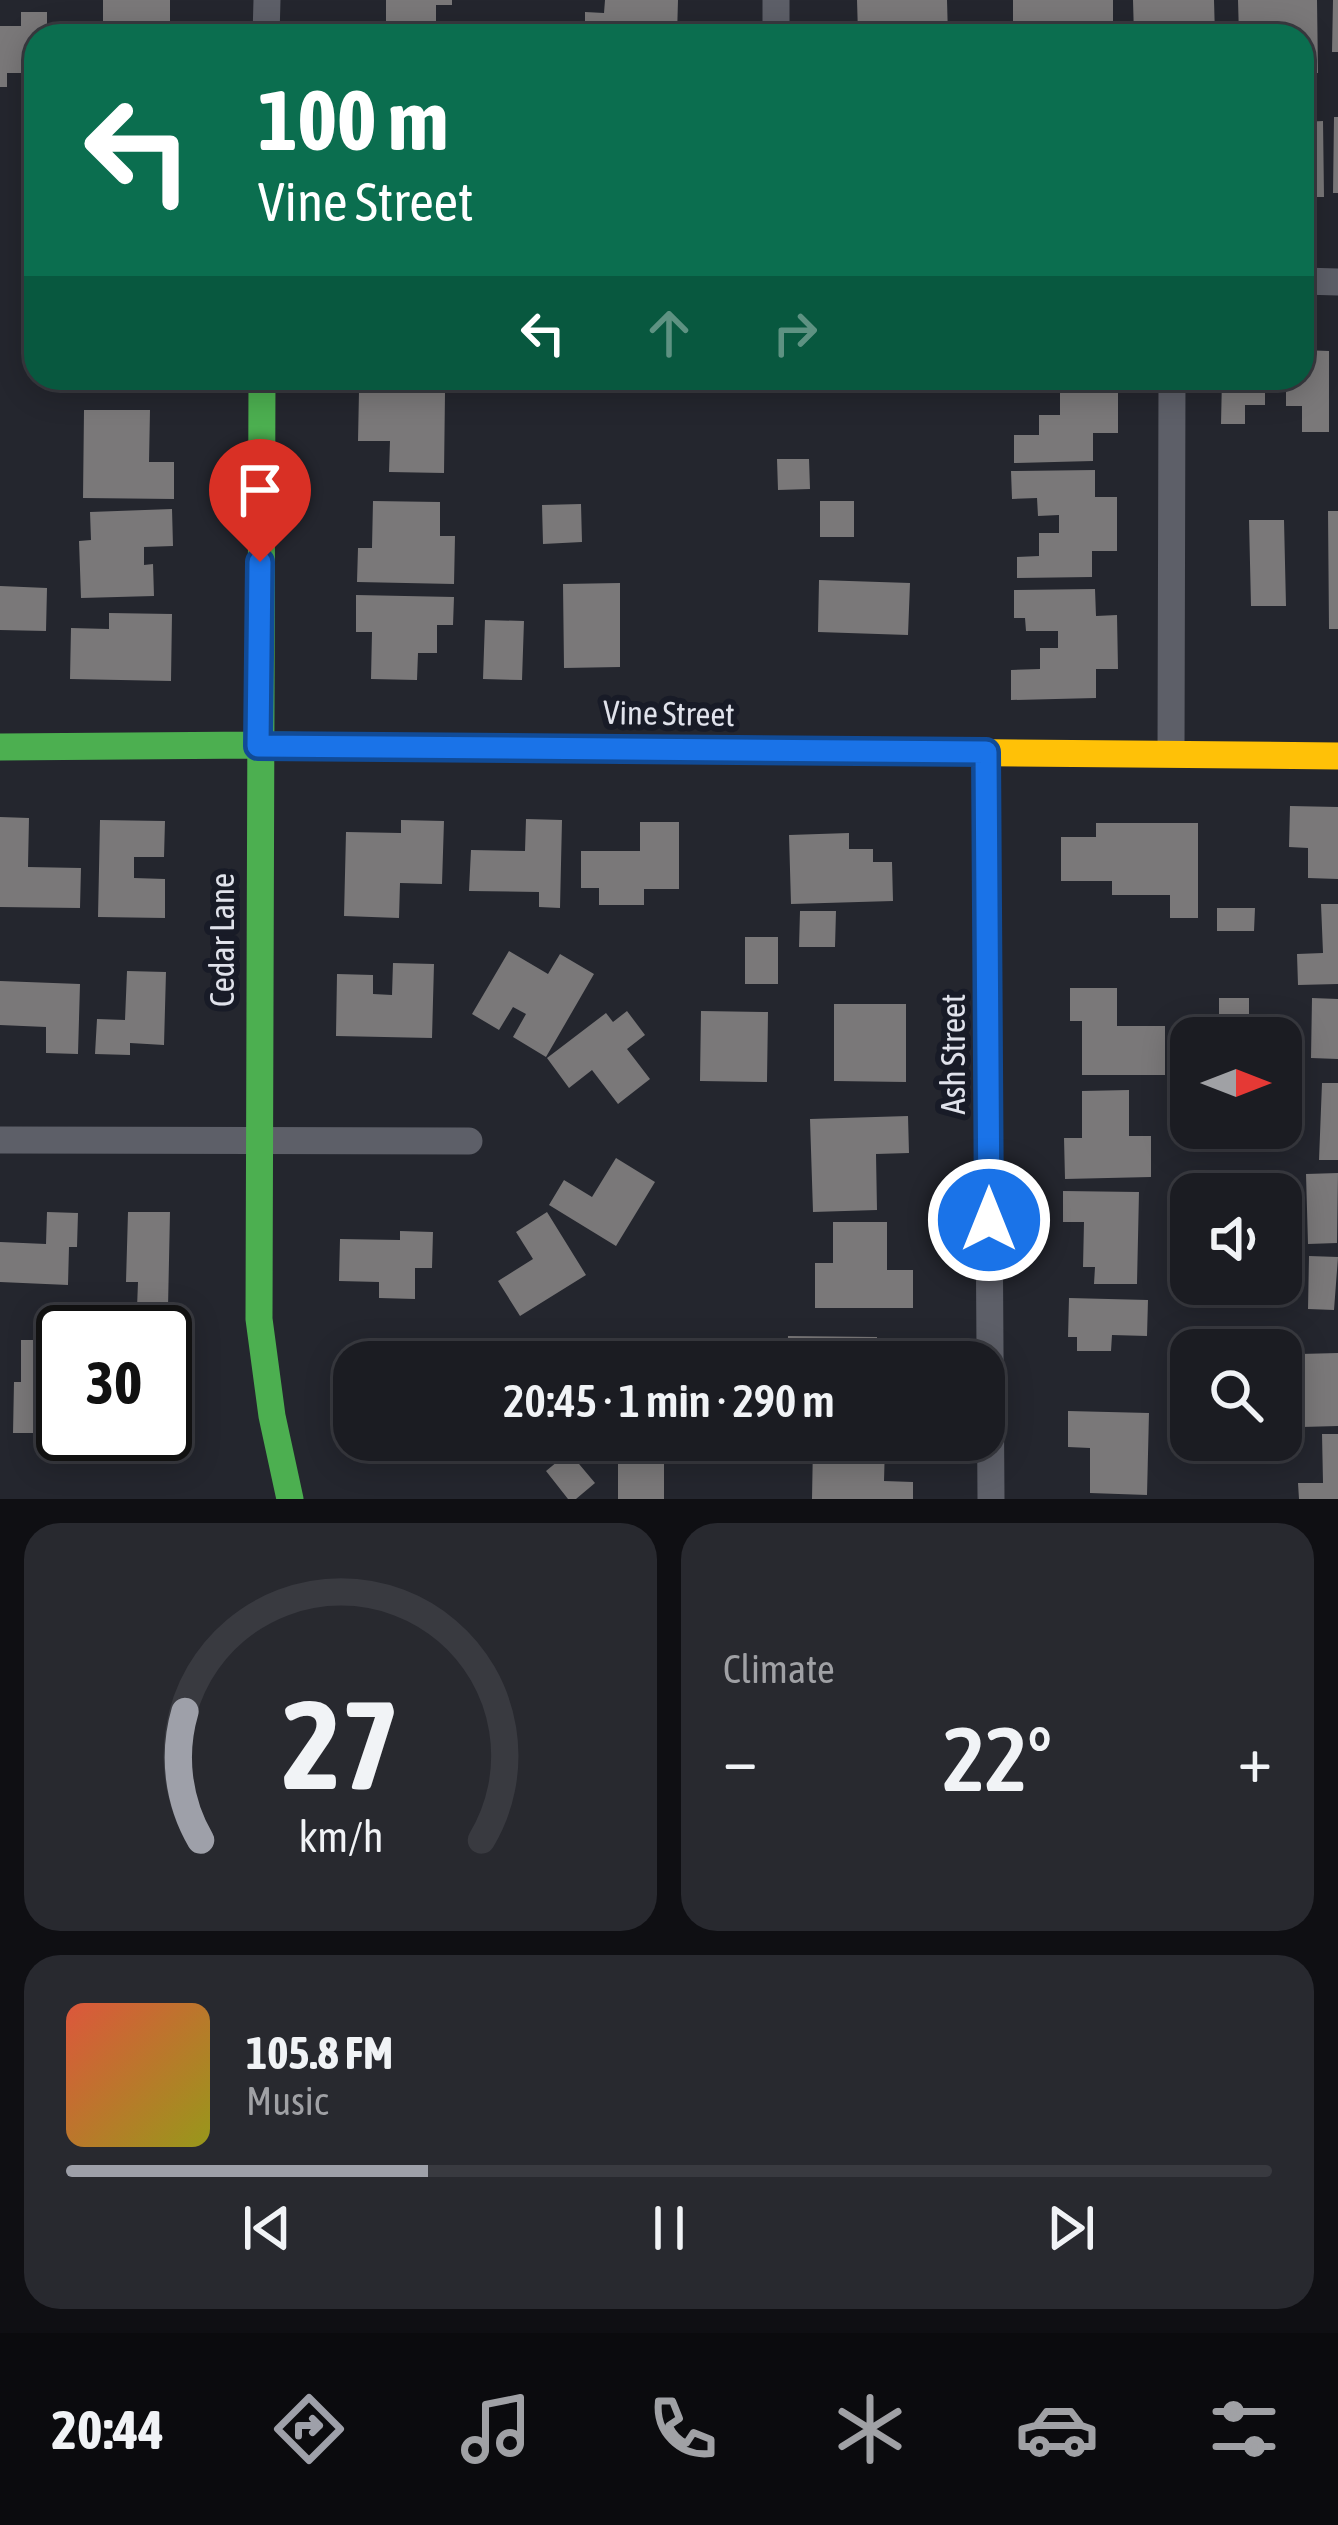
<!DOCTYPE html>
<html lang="en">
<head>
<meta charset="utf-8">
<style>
  body { margin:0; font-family:"Asap Condensed",sans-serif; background:#28292f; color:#f1f3f6; height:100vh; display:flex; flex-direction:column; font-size:45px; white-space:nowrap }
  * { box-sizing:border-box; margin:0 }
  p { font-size:39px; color:#a0a1a5 }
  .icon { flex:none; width:66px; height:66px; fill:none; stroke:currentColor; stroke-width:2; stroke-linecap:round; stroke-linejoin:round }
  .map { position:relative; height:1499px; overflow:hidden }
  .drawer { display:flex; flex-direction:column; gap:24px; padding:24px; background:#0f0f13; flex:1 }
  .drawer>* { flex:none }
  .guide { position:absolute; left:24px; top:24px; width:1290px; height:366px; border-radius:36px; box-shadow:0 6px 30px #0003,0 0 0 3px #393a40; background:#0b6e4f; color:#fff; overflow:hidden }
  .needle { width:78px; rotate:90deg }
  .fabs { position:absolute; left:1170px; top:1017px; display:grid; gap:24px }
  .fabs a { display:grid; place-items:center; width:132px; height:132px; border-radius:24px; background:#1b1c22; box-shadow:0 6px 30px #0003,0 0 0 3px #393a40; font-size:60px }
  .speed { position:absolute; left:36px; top:1305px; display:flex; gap:24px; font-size:60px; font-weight:700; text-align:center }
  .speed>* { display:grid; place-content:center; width:156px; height:156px; border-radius:50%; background:#1b1c22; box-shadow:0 6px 30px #0003,0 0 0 3px #393a40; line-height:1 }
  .speed .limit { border:6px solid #111; border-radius:18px; background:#fff; color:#111 }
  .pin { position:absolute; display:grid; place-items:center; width:102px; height:102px; color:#fff; margin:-123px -51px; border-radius:50% 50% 50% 0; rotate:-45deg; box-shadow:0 0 12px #0007 }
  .pin .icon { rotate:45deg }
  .me { position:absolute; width:132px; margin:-66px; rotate:0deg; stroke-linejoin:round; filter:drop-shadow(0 0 9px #0008) }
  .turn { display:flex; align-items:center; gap:42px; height:252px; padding:0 36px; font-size:54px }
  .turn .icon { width:156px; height:156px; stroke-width:2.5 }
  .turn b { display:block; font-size:84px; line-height:102px }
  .lanes { display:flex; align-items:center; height:114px; padding:0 36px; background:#0003; justify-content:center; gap:60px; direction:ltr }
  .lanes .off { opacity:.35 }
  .big { font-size:90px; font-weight:600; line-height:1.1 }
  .drawer .widget { flex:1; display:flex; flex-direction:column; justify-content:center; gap:18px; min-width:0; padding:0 42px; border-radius:36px; background:#28292f }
  .drawer .dial { align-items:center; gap:0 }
  .dial svg { height:312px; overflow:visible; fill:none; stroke:#393a40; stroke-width:7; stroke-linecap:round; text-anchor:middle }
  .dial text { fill:#f1f3f6; stroke:none }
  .song { display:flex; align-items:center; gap:36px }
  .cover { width:144px; height:144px; border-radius:18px; background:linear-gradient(135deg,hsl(10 70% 55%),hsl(60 70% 35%)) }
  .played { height:12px; border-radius:6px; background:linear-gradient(90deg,#9ea0a9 30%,#393a40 30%) }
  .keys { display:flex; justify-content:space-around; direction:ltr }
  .heat { display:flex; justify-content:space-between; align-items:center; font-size:66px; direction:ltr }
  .drawer .tiles { flex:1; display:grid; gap:24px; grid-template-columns:1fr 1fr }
  .widget:last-child { grid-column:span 2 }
  .trip { position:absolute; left:333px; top:1341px; width:672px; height:120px; border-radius:36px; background:#1b1c22; box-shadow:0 6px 30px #0003,0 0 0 3px #393a40; font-weight:600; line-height:120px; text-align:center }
  .menu { display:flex; height:192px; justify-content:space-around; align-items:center; background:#0b0b0e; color:#a0a1a5 }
  .menu .icon { width:84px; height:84px }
  .menu .current { color:#9ea0a9 }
  .menu b { font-size:54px; color:#f1f3f6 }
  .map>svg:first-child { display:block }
</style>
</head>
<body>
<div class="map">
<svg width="1338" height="1499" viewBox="0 0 1338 1499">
  <rect width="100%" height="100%" fill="#24262e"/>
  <!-- building -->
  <path fill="#7a7879" d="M103,0H170V21L179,22V36H103Z
    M386,0H452V5H436V36H386Z
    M605,0H678L677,36H585V12L604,13Z
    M857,0H947L948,36L858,34Z
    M1013,0H1113V36H1013Z
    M1133,0H1214L1215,36H1134Z
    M1238,0H1317L1318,73H1302V36H1239Z
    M1333,0H1338V52H1332Z
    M21,12H47V36H36V73H7V87H0V26H21Z
    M1334,117H1338V193H1333Z
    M1323,121L1324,197H1302V122Z
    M1302,350L1329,351V432H1302V406H1286V382H1265V405H1245V424H1221L1222,378H1302Z
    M92,378H155V389L92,388Z
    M1040,378L1118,380V433H1093V461L1014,463V435H1039V415H1060V390L1040,391Z
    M359,391L445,393L444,473L389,472L390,441H358Z
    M84,410H150L149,462H174V499L83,498Z
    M777,459H809L810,489L778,490Z
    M1095,470V497H1117V551H1092V577L1017,578V557L1039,556V533H1059V515L1038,516L1037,498L1012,499L1011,471Z
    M373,501L440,502V536H455L454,584L357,582L358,548H372Z
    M820,501H854V537H820Z
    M581,504L582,542L543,544L542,505Z
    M172,509L173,546L144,547V565L153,564L154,596L81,598L79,541L91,540L90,512Z
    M1328,511H1338V629H1329Z
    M1249,520H1284L1286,606H1251Z
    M819,580L910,583L908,635L818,632Z
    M620,583V667L564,668L563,584Z
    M0,586L47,588L46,631L0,630Z
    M1095,589L1096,616L1117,615L1118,669H1096V698L1011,700V670L1040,669V648H1058V631H1026L1025,618H1014V590Z
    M356,595L454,597L453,625H437V653H418L417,680L371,679L372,632H356Z
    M109,613L172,614L171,681L70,679L71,628L109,629Z
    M485,620L524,621L522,680L483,679Z
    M1290,806L1338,807V879L1308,878V848L1289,847Z
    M0,817L29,818L28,867L81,868L80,908L0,907Z
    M526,819L562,820L560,908L539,907V892L469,891L471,850L525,851Z
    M100,820L165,821L164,857H134V878L165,879V918L98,917Z
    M401,820L444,821L442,884L400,883L399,918L344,916L346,832L401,833Z
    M640,822H679V889H644V905H599V888H581V851H640Z
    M1096,823H1198V918H1170V895H1112V881H1061V837H1096Z
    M849,833V849H873V862H892L893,901L791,904L789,835Z
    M1321,904H1338V984L1298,985L1297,954L1323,953Z
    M1217,908H1255L1254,931H1217Z
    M800,911H836L835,947H799Z
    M745,937H778V984H745Z
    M509,951L548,974L560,954L594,974L546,1057L513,1037L526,1014L513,1007L499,1030L472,1014Z
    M393,963L434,964L432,1038L336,1036L337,974L373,975V994L392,995Z
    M127,971L166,972L164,1045L130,1043V1055L95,1054L97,1019L125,1020Z
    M0,981L80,984L78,1054L46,1053V1027L0,1025Z
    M1070,988H1117V1026H1165V1075H1082V1021H1070Z
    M1219,998H1249V1033H1219Z
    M1312,998L1338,999V1059L1311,1058Z
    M834,1004H906V1082L834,1081Z
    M627,1011L645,1035L627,1049L650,1079L618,1104L592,1070L569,1088L547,1058L606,1013L613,1022Z
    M701,1011L768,1012L767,1082L700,1081Z
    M1322,1083H1338V1160H1319Z
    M1129,1090V1136H1151V1177L1065,1179L1064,1138H1082V1091Z
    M908,1116L909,1153L876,1154L877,1210L813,1212L810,1119Z
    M616,1158L655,1182L616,1246L549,1205L564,1180L592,1197Z
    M1338,1173L1337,1243L1308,1244L1306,1174Z
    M1063,1191L1139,1192L1137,1284H1094L1095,1267H1083L1084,1222H1063Z
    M47,1212L78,1213L77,1247H69L68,1285L0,1282V1242L46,1244Z
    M128,1212H170L168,1308H137L138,1282H126Z
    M547,1212L586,1275L520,1316L498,1281L533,1259L516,1232Z
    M833,1222H887V1270H913V1308H815V1263H833Z
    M400,1231L433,1232L432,1268H415V1299L379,1298V1282L339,1281L340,1239L400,1240Z
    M1309,1256L1338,1257L1334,1310L1308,1309Z
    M1069,1298L1148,1300L1147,1336L1112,1335L1111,1351H1077V1337H1068Z
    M788,1336L877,1337V1362H787Z
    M21,1340H63V1389H54V1424H63V1434H92V1454H47V1433H13L14,1382H21Z
    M165,1341H192L191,1390H165Z
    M372,1341L465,1342V1362H372Z
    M478,1349L628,1354V1362H478Z
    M1338,1353V1426L1302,1427L1300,1354Z
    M1068,1411L1149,1413L1147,1495L1090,1493V1448L1068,1447Z
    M165,1425H186V1454H141V1434H165Z
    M1322,1434H1338V1499H1299L1298,1483H1323Z
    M512,1440H549L538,1457Z
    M618,1440H664V1499H618Z
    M813,1444L885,1445L884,1481L913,1482V1499H812Z
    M569,1452L595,1483L576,1499H568L546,1471Z"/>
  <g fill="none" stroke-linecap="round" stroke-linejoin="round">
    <!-- street -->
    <path stroke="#5d5f68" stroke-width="27" d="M266,36L267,0
      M776,36V0
      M1302,281L1338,282
      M986,752L991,1499
      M1171,753L1172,378
      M0,1140L469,1141"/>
    <!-- fast -->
    <path stroke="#4caf50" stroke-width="27" d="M262,378L259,1319L272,1416L290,1499
      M0,747L258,745L811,751"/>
    <!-- slow -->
    <path stroke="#ffc107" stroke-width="27" d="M811,751L1338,756"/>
  </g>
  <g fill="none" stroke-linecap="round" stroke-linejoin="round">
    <!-- route casing -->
    <g stroke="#114b97" stroke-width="30">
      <path id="route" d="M260,562L258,746L986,752L989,1220"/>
    </g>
    <!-- route -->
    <use href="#route" stroke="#1a73e8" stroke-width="21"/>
  </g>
  <g text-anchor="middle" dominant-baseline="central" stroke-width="12" stroke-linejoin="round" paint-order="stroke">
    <!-- street labels -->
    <g font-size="33" fill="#e0e2eb" stroke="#181b27">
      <text transform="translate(669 713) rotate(1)">Vine Street</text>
      <text transform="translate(222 940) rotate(-90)">Cedar Lane</text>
      <text transform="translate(953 1054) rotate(-90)">Ash Street</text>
    </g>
  </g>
</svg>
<div class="fabs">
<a><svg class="needle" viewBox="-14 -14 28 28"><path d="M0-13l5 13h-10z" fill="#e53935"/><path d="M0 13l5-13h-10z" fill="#a0a1a5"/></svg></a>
<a><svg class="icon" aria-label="sound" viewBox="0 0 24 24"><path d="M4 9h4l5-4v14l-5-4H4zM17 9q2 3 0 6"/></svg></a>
<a><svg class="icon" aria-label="search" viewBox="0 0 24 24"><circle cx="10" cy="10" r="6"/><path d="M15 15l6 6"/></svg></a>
</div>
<div class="speed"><div class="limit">30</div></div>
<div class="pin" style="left:260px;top:562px;background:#d93025"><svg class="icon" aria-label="arrive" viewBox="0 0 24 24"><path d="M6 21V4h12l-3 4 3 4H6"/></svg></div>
<svg class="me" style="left:989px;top:1220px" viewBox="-20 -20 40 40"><circle r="17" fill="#1a73e8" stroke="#fff" stroke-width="3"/><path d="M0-11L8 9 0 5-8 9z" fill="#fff"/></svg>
<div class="trip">20:45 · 1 min · 290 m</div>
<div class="guide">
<div class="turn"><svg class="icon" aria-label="left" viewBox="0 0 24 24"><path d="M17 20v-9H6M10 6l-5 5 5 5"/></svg><div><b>100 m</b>Vine Street</div></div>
<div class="lanes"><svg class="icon" aria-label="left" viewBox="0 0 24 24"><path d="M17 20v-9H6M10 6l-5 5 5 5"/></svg><svg class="icon off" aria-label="ahead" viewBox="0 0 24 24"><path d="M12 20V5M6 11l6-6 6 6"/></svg><svg class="icon off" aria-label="right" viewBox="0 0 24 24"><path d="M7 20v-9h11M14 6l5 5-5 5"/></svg></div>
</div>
</div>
<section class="drawer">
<div class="tiles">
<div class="widget dial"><svg viewBox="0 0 100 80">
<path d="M14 69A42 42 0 1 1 86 69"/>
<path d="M14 69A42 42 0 0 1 10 36" stroke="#9ea0a9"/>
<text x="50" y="56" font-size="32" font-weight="700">27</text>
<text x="50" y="72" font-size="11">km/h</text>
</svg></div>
<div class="widget"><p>Climate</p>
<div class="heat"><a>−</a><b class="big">22°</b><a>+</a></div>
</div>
<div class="widget">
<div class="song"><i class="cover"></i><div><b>105.8 FM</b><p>Music</p></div></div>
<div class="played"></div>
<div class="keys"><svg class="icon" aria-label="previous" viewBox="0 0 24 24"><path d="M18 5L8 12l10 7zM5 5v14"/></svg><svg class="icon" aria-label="pause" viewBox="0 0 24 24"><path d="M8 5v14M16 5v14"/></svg><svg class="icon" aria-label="next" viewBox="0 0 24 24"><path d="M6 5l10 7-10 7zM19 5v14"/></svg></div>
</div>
</div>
</section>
<nav class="menu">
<b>20:44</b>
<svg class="icon current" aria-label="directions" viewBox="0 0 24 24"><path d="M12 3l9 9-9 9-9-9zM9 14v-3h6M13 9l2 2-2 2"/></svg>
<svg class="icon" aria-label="music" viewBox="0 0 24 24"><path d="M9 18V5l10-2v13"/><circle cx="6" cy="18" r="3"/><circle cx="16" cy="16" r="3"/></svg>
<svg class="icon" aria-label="phone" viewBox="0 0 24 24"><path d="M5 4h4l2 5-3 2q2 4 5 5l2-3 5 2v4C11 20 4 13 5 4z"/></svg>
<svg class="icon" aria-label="climate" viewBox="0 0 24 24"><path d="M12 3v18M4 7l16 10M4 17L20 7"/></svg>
<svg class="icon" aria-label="car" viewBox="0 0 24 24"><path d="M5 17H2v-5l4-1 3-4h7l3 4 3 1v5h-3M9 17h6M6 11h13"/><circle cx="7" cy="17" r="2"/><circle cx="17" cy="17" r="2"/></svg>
<svg class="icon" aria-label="filters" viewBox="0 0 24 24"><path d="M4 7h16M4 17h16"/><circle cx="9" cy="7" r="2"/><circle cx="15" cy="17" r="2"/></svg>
</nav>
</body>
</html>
